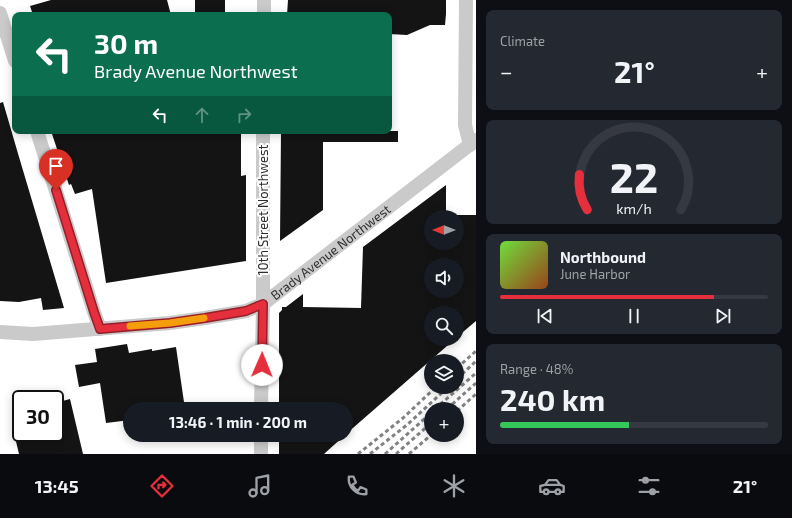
<!DOCTYPE html>
<html lang="en">
<head>
<meta charset="utf-8">
<style>
  body { margin:0; font-family:"Exo 2",sans-serif; background:#242831; color:#f1f3f6; height:100vh; display:flex; flex-direction:column; font-size:15px; white-space:nowrap }
  * { box-sizing:border-box; margin:0 }
  p { font-size:13px; color:#9ea1a6 }
  .icon { flex:none; width:22px; height:22px; fill:none; stroke:currentColor; stroke-width:2; stroke-linecap:round; stroke-linejoin:round }
  .map { position:relative; flex:1; overflow:hidden }
  .details { display:flex; flex-direction:column; gap:10px; padding:10px; background:#0d0f14; width:316px }
  .details>* { flex:none }
  .top-card { position:absolute; left:12px; top:12px; width:380px; height:122px; border-radius:8px; box-shadow:0 2px 10px #0003; background:#0b6e4f; color:#fff; overflow:hidden }
  .needle { width:26px; rotate:270deg }
  .controls { position:absolute; left:424px; top:210px; display:grid; gap:8px }
  .controls a { display:grid; place-items:center; width:40px; height:40px; border-radius:50%; background:#171b24; box-shadow:0 2px 10px #0003; font-size:20px }
  .speed { position:absolute; left:12px; top:390px; display:flex; gap:8px; font-size:20px; font-weight:700; text-align:center }
  .speed>* { display:grid; place-content:center; width:52px; height:52px; border-radius:50%; background:#171b24; box-shadow:0 2px 10px #0003; line-height:1 }
  .speed .limit { border:2px solid #111; border-radius:6px; background:#fff; color:#111 }
  .pin { position:absolute; display:grid; place-items:center; width:34px; height:34px; color:#fff; margin:-41px -17px; border-radius:50% 50% 50% 0; rotate:-45deg; box-shadow:0 0 4px #0007 }
  .pin .icon { rotate:45deg }
  .me { position:absolute; width:44px; margin:-22px; rotate:1deg; stroke-linejoin:round; filter:drop-shadow(0 0 3px #0008) }
  .turn { display:flex; align-items:center; gap:14px; height:84px; padding:0 16px; font-size:18px }
  .turn .icon { width:52px; height:52px; stroke-width:2.5 }
  .turn b { display:block; font-size:28px; line-height:34px }
  .lanes { display:flex; align-items:center; height:38px; padding:0 16px; background:#0003; justify-content:center; gap:20px; direction:ltr }
  .lanes .off { opacity:.35 }
  .big { font-size:30px; font-weight:700; line-height:1.1 }
  .details .card { flex:1; display:flex; flex-direction:column; justify-content:center; gap:6px; min-width:0; padding:0 14px; border-radius:8px; background:#242831 }
  .details .dial { align-items:center; gap:0 }
  .dial svg { height:104px; overflow:visible; fill:none; stroke:#363941; stroke-width:7; stroke-linecap:round; text-anchor:middle }
  .dial text { fill:#f1f3f6; stroke:none }
  .song { display:flex; align-items:center; gap:12px }
  .cover { width:48px; height:48px; border-radius:6px; background:linear-gradient(135deg,hsl(100 70% 55%),hsl(20 70% 35%)) }
  .played { height:4px; border-radius:2px; background:linear-gradient(90deg,#e52f3d 80%,#363941 80%) }
  .keys { display:flex; justify-content:space-around; direction:ltr }
  .heat { display:flex; justify-content:space-between; align-items:center; font-size:22px; direction:ltr }
  .charge { height:6px; border-radius:3px; background:linear-gradient(90deg,#34c759 48%,#363941 0) }
  .trip { position:absolute; left:123px; top:402px; width:230px; height:40px; border-radius:20px; background:#171b24; box-shadow:0 2px 10px #0003; font-weight:700; line-height:40px; text-align:center }
  .tabs { display:flex; height:64px; justify-content:space-around; align-items:center; background:#090b0e; color:#9ea1a6 }
  .tabs .icon { width:28px; height:28px }
  .tabs .selected { color:#e52f3d }
  .tabs b { font-size:18px; color:#f1f3f6 }
  main { display:flex; flex:1; min-height:0 }
  .map>svg:first-child { display:block }
</style>
</head>
<body>
<main>
<div class="map">
<svg width="476" height="454" viewBox="0 0 476 454">
  <rect width="100%" height="100%" fill="#fff"/>
  <!-- building -->
  <path fill="#141414" fill-rule="evenodd" d="M51,0H167L171,15H33L30,6Z
    M195,0H225V15H195Z
    M288,0H446V14L445,25H430L407,35L389,34V15H287Z
    M3,102L19,157L64,308L43,310L41,298L19,302L0,301V103Z
    M51,131H241V176L246,175V261L106,283L92,189L75,194L71,184L69,185Z
    M281,131H398V142H323V210L280,241Z
    M446,185V217H431V243H457V215H476V321L457,337V313H431V339H455L346,434V409H279V313L282,310V307H286L303,294V307L361,308L363,247ZM431,265H457V291H431Z
    M127,344L129,353L152,349V351L176,347L185,409H130V420L106,423L100,383L79,387L75,365L97,362L95,349Z
    M70,399L83,454H19L14,433H55V412L62,411L59,402Z
    M279,435H345L324,454H279Z"/>
  <g fill="none" stroke-linecap="round" stroke-linejoin="round">
    <!-- street -->
    <g stroke="#cacaca" stroke-width="14">
      <path d="M466,0L465,125L470,145"/>
      <path d="M0,13L15,61"/>
      <path d="M264,15V0"/>
      <path d="M37,131L94,312L100,329"/>
      <path id="s1" d="M0,332L33,334L170,323L205,318L246,311L263,304L476,140"/>
      <path d="M261,409L263,304V131"/>
      <path d="M261,454V435"/>
    </g>
    <!-- rail -->
    <path stroke="#828282" stroke-width="3" stroke-dasharray="4 3" stroke-linecap="butt" d="M457,368L476,351
      M457,379L476,361
      M435,409L476,373
      M447,409L476,383
      M457,411L476,394
      M358,454L403,418L436,387
      M370,454L408,424L448,387
      M385,454L431,413
      M396,454L431,423
      M409,454L431,435"/>
  </g>
  <g fill="none" stroke-linecap="round" stroke-linejoin="round">
    <!-- route casing -->
    <g stroke="#951f28" stroke-width="10">
      <path id="route" d="M56,190L94,312L100,329L170,323L205,318L246,311L263,304L262,365"/>
    </g>
    <!-- route -->
    <use href="#route" stroke="#e52f3d" stroke-width="7"/>
    <!-- slow -->
    <path stroke="#f59e0b" stroke-width="7" d="M130,326L170,323L204,318"/>
  </g>
  <g text-anchor="middle" dominant-baseline="central" stroke-width="4" stroke-linejoin="round" paint-order="stroke">
    <!-- street labels -->
    <g font-size="13" fill="#2d2d2d" stroke="#fff">
      <text transform="translate(263 210) rotate(-90)">10th Street Northwest</text>
      <text stroke="none"><textPath href="#s1" startOffset="351">Brady Avenue Northwest</textPath></text>
    </g>
  </g>
</svg>
<div class="controls">
<a><svg class="needle" viewBox="-14 -14 28 28"><path d="M0-13l5 13h-10z" fill="#e53935"/><path d="M0 13l5-13h-10z" fill="#9ea1a6"/></svg></a>
<a><svg class="icon" aria-label="sound" viewBox="0 0 24 24"><path d="M4 9h4l5-4v14l-5-4H4zM17 9q2 3 0 6"/></svg></a>
<a><svg class="icon" aria-label="search" viewBox="0 0 24 24"><circle cx="10" cy="10" r="6"/><path d="M15 15l6 6"/></svg></a>
<a><svg class="icon" aria-label="layers" viewBox="0 0 24 24"><path d="M12 4l9 5-9 5-9-5zM3 14l9 5 9-5"/></svg></a>
<a>+</a>
</div>
<div class="speed"><div class="limit">30</div></div>
<div class="pin" style="left:56px;top:190px;background:#d93025"><svg class="icon" aria-label="arrive" viewBox="0 0 24 24"><path d="M6 21V4h12l-3 4 3 4H6"/></svg></div>
<svg class="me" style="left:262px;top:365px" viewBox="-20 -20 40 40"><circle r="19" fill="#fff"/><path d="M0-13L10 11 0 6-10 11z" fill="#e52f3d"/></svg>
<div class="trip">13:46 · 1 min · 200 m</div>
<div class="top-card">
<div class="turn"><svg class="icon" aria-label="left" viewBox="0 0 24 24"><path d="M17 20v-9H6M10 6l-5 5 5 5"/></svg><div><b>30 m</b>Brady Avenue Northwest</div></div>
<div class="lanes"><svg class="icon" aria-label="left" viewBox="0 0 24 24"><path d="M17 20v-9H6M10 6l-5 5 5 5"/></svg><svg class="icon off" aria-label="ahead" viewBox="0 0 24 24"><path d="M12 20V5M6 11l6-6 6 6"/></svg><svg class="icon off" aria-label="right" viewBox="0 0 24 24"><path d="M7 20v-9h11M14 6l5 5-5 5"/></svg></div>
</div>
</div>
<section class="details">
<div class="card"><p>Climate</p>
<div class="heat"><a>−</a><b class="big">21°</b><a>+</a></div>
</div>
<div class="card dial"><svg viewBox="0 0 100 80">
<path d="M14 69A42 42 0 1 1 86 69"/>
<path d="M14 69A42 42 0 0 1 8 42" stroke="#e52f3d"/>
<text x="50" y="56" font-size="32" font-weight="700">22</text>
<text x="50" y="72" font-size="11">km/h</text>
</svg></div>
<div class="card">
<div class="song"><i class="cover"></i><div><b>Northbound</b><p>June Harbor</p></div></div>
<div class="played"></div>
<div class="keys"><svg class="icon" aria-label="previous" viewBox="0 0 24 24"><path d="M18 5L8 12l10 7zM5 5v14"/></svg><svg class="icon" aria-label="pause" viewBox="0 0 24 24"><path d="M8 5v14M16 5v14"/></svg><svg class="icon" aria-label="next" viewBox="0 0 24 24"><path d="M6 5l10 7-10 7zM19 5v14"/></svg></div>
</div>
<div class="card"><p>Range · 48%</p><b class="big">240 km</b><div class="charge"></div></div>
</section>
</main>
<nav class="tabs">
<b>13:45</b>
<svg class="icon selected" aria-label="directions" viewBox="0 0 24 24"><path d="M12 3l9 9-9 9-9-9zM9 14v-3h6M13 9l2 2-2 2"/></svg>
<svg class="icon" aria-label="music" viewBox="0 0 24 24"><path d="M9 18V5l10-2v13"/><circle cx="6" cy="18" r="3"/><circle cx="16" cy="16" r="3"/></svg>
<svg class="icon" aria-label="phone" viewBox="0 0 24 24"><path d="M5 4h4l2 5-3 2q2 4 5 5l2-3 5 2v4C11 20 4 13 5 4z"/></svg>
<svg class="icon" aria-label="climate" viewBox="0 0 24 24"><path d="M12 3v18M4 7l16 10M4 17L20 7"/></svg>
<svg class="icon" aria-label="car" viewBox="0 0 24 24"><path d="M5 17H2v-5l4-1 3-4h7l3 4 3 1v5h-3M9 17h6M6 11h13"/><circle cx="7" cy="17" r="2"/><circle cx="17" cy="17" r="2"/></svg>
<svg class="icon" aria-label="filters" viewBox="0 0 24 24"><path d="M4 7h16M4 17h16"/><circle cx="9" cy="7" r="2"/><circle cx="15" cy="17" r="2"/></svg>
<b>21°</b>
</nav>
</body>
</html>
